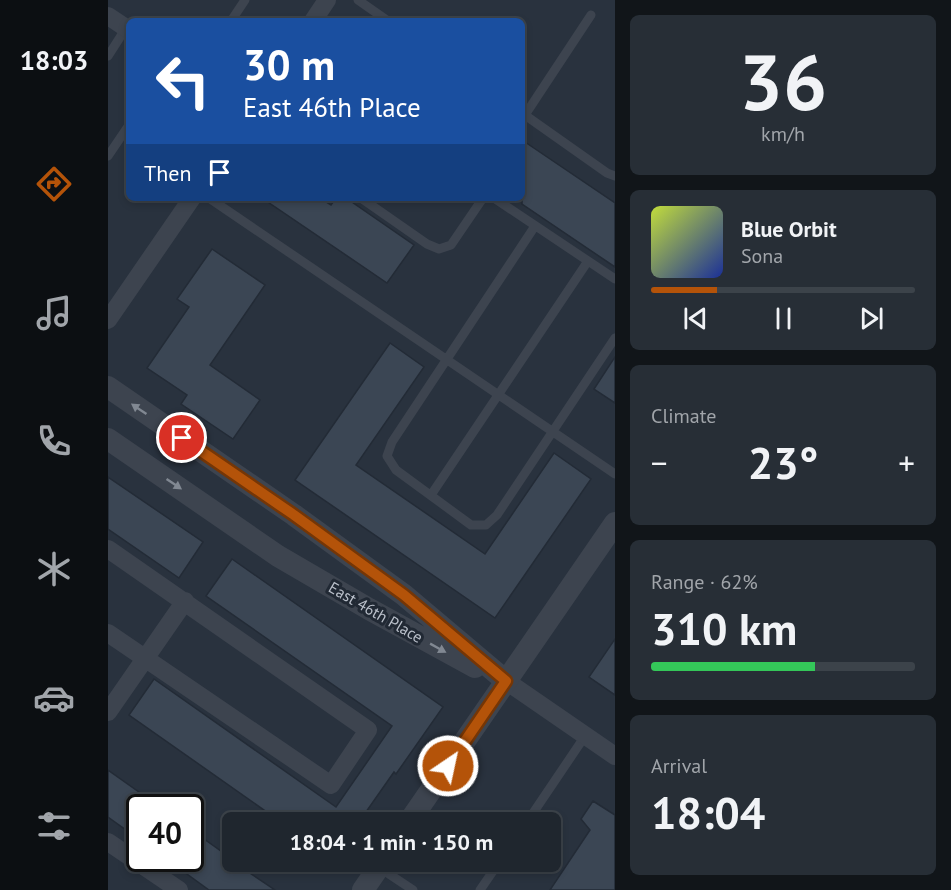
<!DOCTYPE html>
<html lang="en">
<head>
<meta charset="utf-8">
<style>
  body { margin:0; font-family:"PT Sans",sans-serif; background:#272e36; color:#f1f3f6; height:100vh; display:flex; flex-direction:column; font-size:22px; white-space:nowrap }
  * { box-sizing:border-box; margin:0 }
  p { font-size:20px; color:#a1a5aa }
  .icon { flex:none; width:33px; height:33px; fill:none; stroke:currentColor; stroke-width:2; stroke-linecap:round; stroke-linejoin:round }
  .map { position:relative; flex:1; overflow:hidden }
  .details { display:flex; flex-direction:column; gap:15px; padding:15px; background:#111519; width:336px }
  .details>* { flex:none }
  .guide { position:absolute; left:18px; top:18px; width:399px; height:183px; border-radius:9px; box-shadow:0 3px 9px #0003,0 0 0 2px #3c434a; background:#1a4fa0; color:#fff; overflow:hidden }
  .speed { position:absolute; left:18px; top:794px; display:flex; gap:12px; font-size:30px; font-weight:700; text-align:center }
  .speed>* { display:grid; place-content:center; width:78px; height:78px; border-radius:50%; background:#1f262e; box-shadow:0 3px 9px #0003,0 0 0 2px #3c434a; line-height:1 }
  .speed .limit { border:3px solid #111; border-radius:9px; background:#fff; color:#111 }
  .pin { position:absolute; display:grid; place-items:center; width:51px; height:51px; color:#fff; margin:-26px; border:3px solid #fff; border-radius:50%; box-shadow:0 2px 6px #0007 }
  .me { position:absolute; width:66px; margin:-33px; rotate:34deg; stroke-linejoin:round; filter:drop-shadow(0 0 4px #0008) }
  .turn { display:flex; align-items:center; gap:21px; height:126px; padding:0 18px; font-size:27px }
  .turn .icon { width:78px; height:78px; stroke-width:2.5 }
  .turn b { display:block; font-size:42px; line-height:51px }
  .then { display:flex; align-items:center; height:57px; padding:0 18px; background:#0003; gap:12px; font-size:22px }
  .big { font-size:45px; font-weight:800; line-height:1.1 }
  .details .card { flex:1; display:flex; flex-direction:column; justify-content:center; gap:9px; min-width:0; padding:0 21px; border-radius:9px; background:#272e36 }
  .details .dial { align-items:center; gap:0 }
  .dial b { font-size:78px; line-height:1 }
  .song { display:flex; align-items:center; gap:18px }
  .cover { width:72px; height:72px; border-radius:9px; background:linear-gradient(135deg,hsl(70 70% 55%),hsl(230 70% 35%)) }
  .played { height:6px; border-radius:3px; background:linear-gradient(90deg,#b45309 25%,#3c434a 25%) }
  .keys { display:flex; justify-content:space-around; direction:ltr }
  .heat { display:flex; justify-content:space-between; align-items:center; font-size:33px; direction:ltr }
  .charge { height:9px; border-radius:4px; background:linear-gradient(90deg,#34c759 62%,#3c434a 0) }
  .trip { position:absolute; left:114px; top:812px; width:339px; height:60px; border-radius:9px; background:#1f262e; box-shadow:0 3px 9px #0003,0 0 0 2px #3c434a; font-weight:800; line-height:60px; text-align:center }
  main { display:flex; flex:1; min-height:0 }
  .tabs { display:flex; flex-direction:column; width:108px; justify-content:space-around; align-items:center; background:#0c0f12; color:#a1a5aa }
  .tabs .icon { width:42px; height:42px }
  .tabs .selected { color:#b45309 }
  .tabs b { font-size:27px; color:#f1f3f6 }
  .map>svg:first-child { display:block }
</style>
</head>
<body>
<main>
<nav class="tabs">
<b>18:03</b>
<svg class="icon selected" aria-label="directions" viewBox="0 0 24 24"><path d="M12 3l9 9-9 9-9-9zM9 14v-3h6M13 9l2 2-2 2"/></svg>
<svg class="icon" aria-label="music" viewBox="0 0 24 24"><path d="M9 18V5l10-2v13"/><circle cx="6" cy="18" r="3"/><circle cx="16" cy="16" r="3"/></svg>
<svg class="icon" aria-label="phone" viewBox="0 0 24 24"><path d="M5 4h4l2 5-3 2q2 4 5 5l2-3 5 2v4C11 20 4 13 5 4z"/></svg>
<svg class="icon" aria-label="climate" viewBox="0 0 24 24"><path d="M12 3v18M4 7l16 10M4 17L20 7"/></svg>
<svg class="icon" aria-label="car" viewBox="0 0 24 24"><path d="M5 17H2v-5l4-1 3-4h7l3 4 3 1v5h-3M9 17h6M6 11h13"/><circle cx="7" cy="17" r="2"/><circle cx="17" cy="17" r="2"/></svg>
<svg class="icon" aria-label="filters" viewBox="0 0 24 24"><path d="M4 7h16M4 17h16"/><circle cx="9" cy="7" r="2"/><circle cx="15" cy="17" r="2"/></svg>
</nav>
<div class="map">
<svg width="507" height="890" viewBox="0 0 507 890">
  <rect width="100%" height="100%" fill="#29323e"/>
  <!-- building -->
  <path fill="#3b4654" stroke="#232b36" stroke-width="1.5" d="M414,140L507,203V267L414,204Z
    M154,198H212L223,205L228,198H238L306,245L279,283Z
    M104,249L157,285L102,365L152,400L125,439L73,404L79,395L39,368L81,307L69,299Z
    M282,343L316,367L248,465L377,554L446,453L483,479L387,618L187,480Z
    M507,357V403L486,389Z
    M0,477L95,542L71,578L0,529Z
    M124,559L335,707L288,774L286,772L251,822H173L21,715L46,679L228,807L284,726L98,596Z
    M507,639V695L481,677Z
    M0,770L52,807H32V840L0,817Z
    M485,801L507,815V890H442L482,830L473,819Z
    M82,829L124,859V861L167,890H101L57,858H82Z"/>
  <g fill="none" stroke-linecap="round" stroke-linejoin="round">
    <!-- service -->
    <path stroke="#3d444f" stroke-width="9" d="M250,0L280,21
      M123,21L137,0
      M0,56L18,28
      M414,113L499,173L507,176
      M417,115L483,15
      M0,156L21,125
      M101,198L507,474
      M253,198L319,244L331,249L343,245L375,198
      M386,198L507,279
      M427,226L284,442L279,456L288,470L363,525H378L389,515L507,338
      M323,495L480,261
      M419,822L477,736
      M272,868L305,890
      M372,890L392,861"/>
    <!-- minor -->
    <path stroke="#3d444f" stroke-width="18" d="M0,16L21,30
      M205,21L219,0
      M0,320L84,198
      M0,549L260,730L223,785L0,633
      M398,681L507,756
      M0,712L77,601
      M0,842L71,890"/>
    <!-- tertiary -->
    <path stroke="#3d444f" stroke-width="22" d="M0,387L186,515L296,595L398,681
      M0,439L170,556L261,609L367,667
      M301,822L507,523
      M255,890L275,861"/>
  </g>
  <!-- one-way arrows -->
  <defs><path id="oneway-solid" d="M-6-.8H1V-3.2L6.5 0L1 3.2V.8H-6Z" transform="scale(1.5)"/></defs>
  <g fill="#818892">
    <use href="#oneway-solid" transform="translate(31 409) rotate(-146)"/>
    <use href="#oneway-solid" transform="translate(66 484) rotate(34)"/>
    <use href="#oneway-solid" transform="translate(330 648) rotate(29)"/>
  </g>
  <g fill="none" stroke-linecap="round" stroke-linejoin="round">
    <!-- route casing -->
    <g stroke="#753606" stroke-width="15">
      <path id="route" d="M74,438L186,515L296,595L398,681L340,766"/>
    </g>
    <!-- route -->
    <use href="#route" stroke="#b45309" stroke-width="10"/>
  </g>
  <g text-anchor="middle" dominant-baseline="central" stroke-width="6" stroke-linejoin="round" paint-order="stroke">
    <!-- street labels -->
    <g font-size="16" fill="#b9bfc9" stroke="#212934">
      <text transform="translate(268 612) rotate(30)">East 46th Place</text>
    </g>
  </g>
</svg>
<div class="speed"><div class="limit">40</div></div>
<div class="pin" style="left:74px;top:438px;background:#d93025"><svg class="icon" aria-label="arrive" viewBox="0 0 24 24"><path d="M6 21V4h12l-3 4 3 4H6"/></svg></div>
<svg class="me" style="left:340px;top:766px" viewBox="-20 -20 40 40"><circle r="17" fill="#b45309" stroke="#fff" stroke-width="3"/><path d="M0-11L8 9 0 5-8 9z" fill="#fff"/></svg>
<div class="trip">18:04 · 1 min · 150 m</div>
<div class="guide">
<div class="turn"><svg class="icon" aria-label="left" viewBox="0 0 24 24"><path d="M17 20v-9H6M10 6l-5 5 5 5"/></svg><div><b>30 m</b>East 46th Place</div></div>
<div class="then">Then<svg class="icon" aria-label="arrive" viewBox="0 0 24 24"><path d="M6 21V4h12l-3 4 3 4H6"/></svg></div>
</div>
</div>
<section class="details">
<div class="card dial"><b>36</b><p>km/h</p></div>
<div class="card">
<div class="song"><i class="cover"></i><div><b>Blue Orbit</b><p>Sona</p></div></div>
<div class="played"></div>
<div class="keys"><svg class="icon" aria-label="previous" viewBox="0 0 24 24"><path d="M18 5L8 12l10 7zM5 5v14"/></svg><svg class="icon" aria-label="pause" viewBox="0 0 24 24"><path d="M8 5v14M16 5v14"/></svg><svg class="icon" aria-label="next" viewBox="0 0 24 24"><path d="M6 5l10 7-10 7zM19 5v14"/></svg></div>
</div>
<div class="card"><p>Climate</p>
<div class="heat"><a>−</a><b class="big">23°</b><a>+</a></div>
</div>
<div class="card"><p>Range · 62%</p><b class="big">310 km</b><div class="charge"></div></div>
<div class="card"><p>Arrival</p><b class="big">18:04</b></div>
</section>
</main>
</body>
</html>
